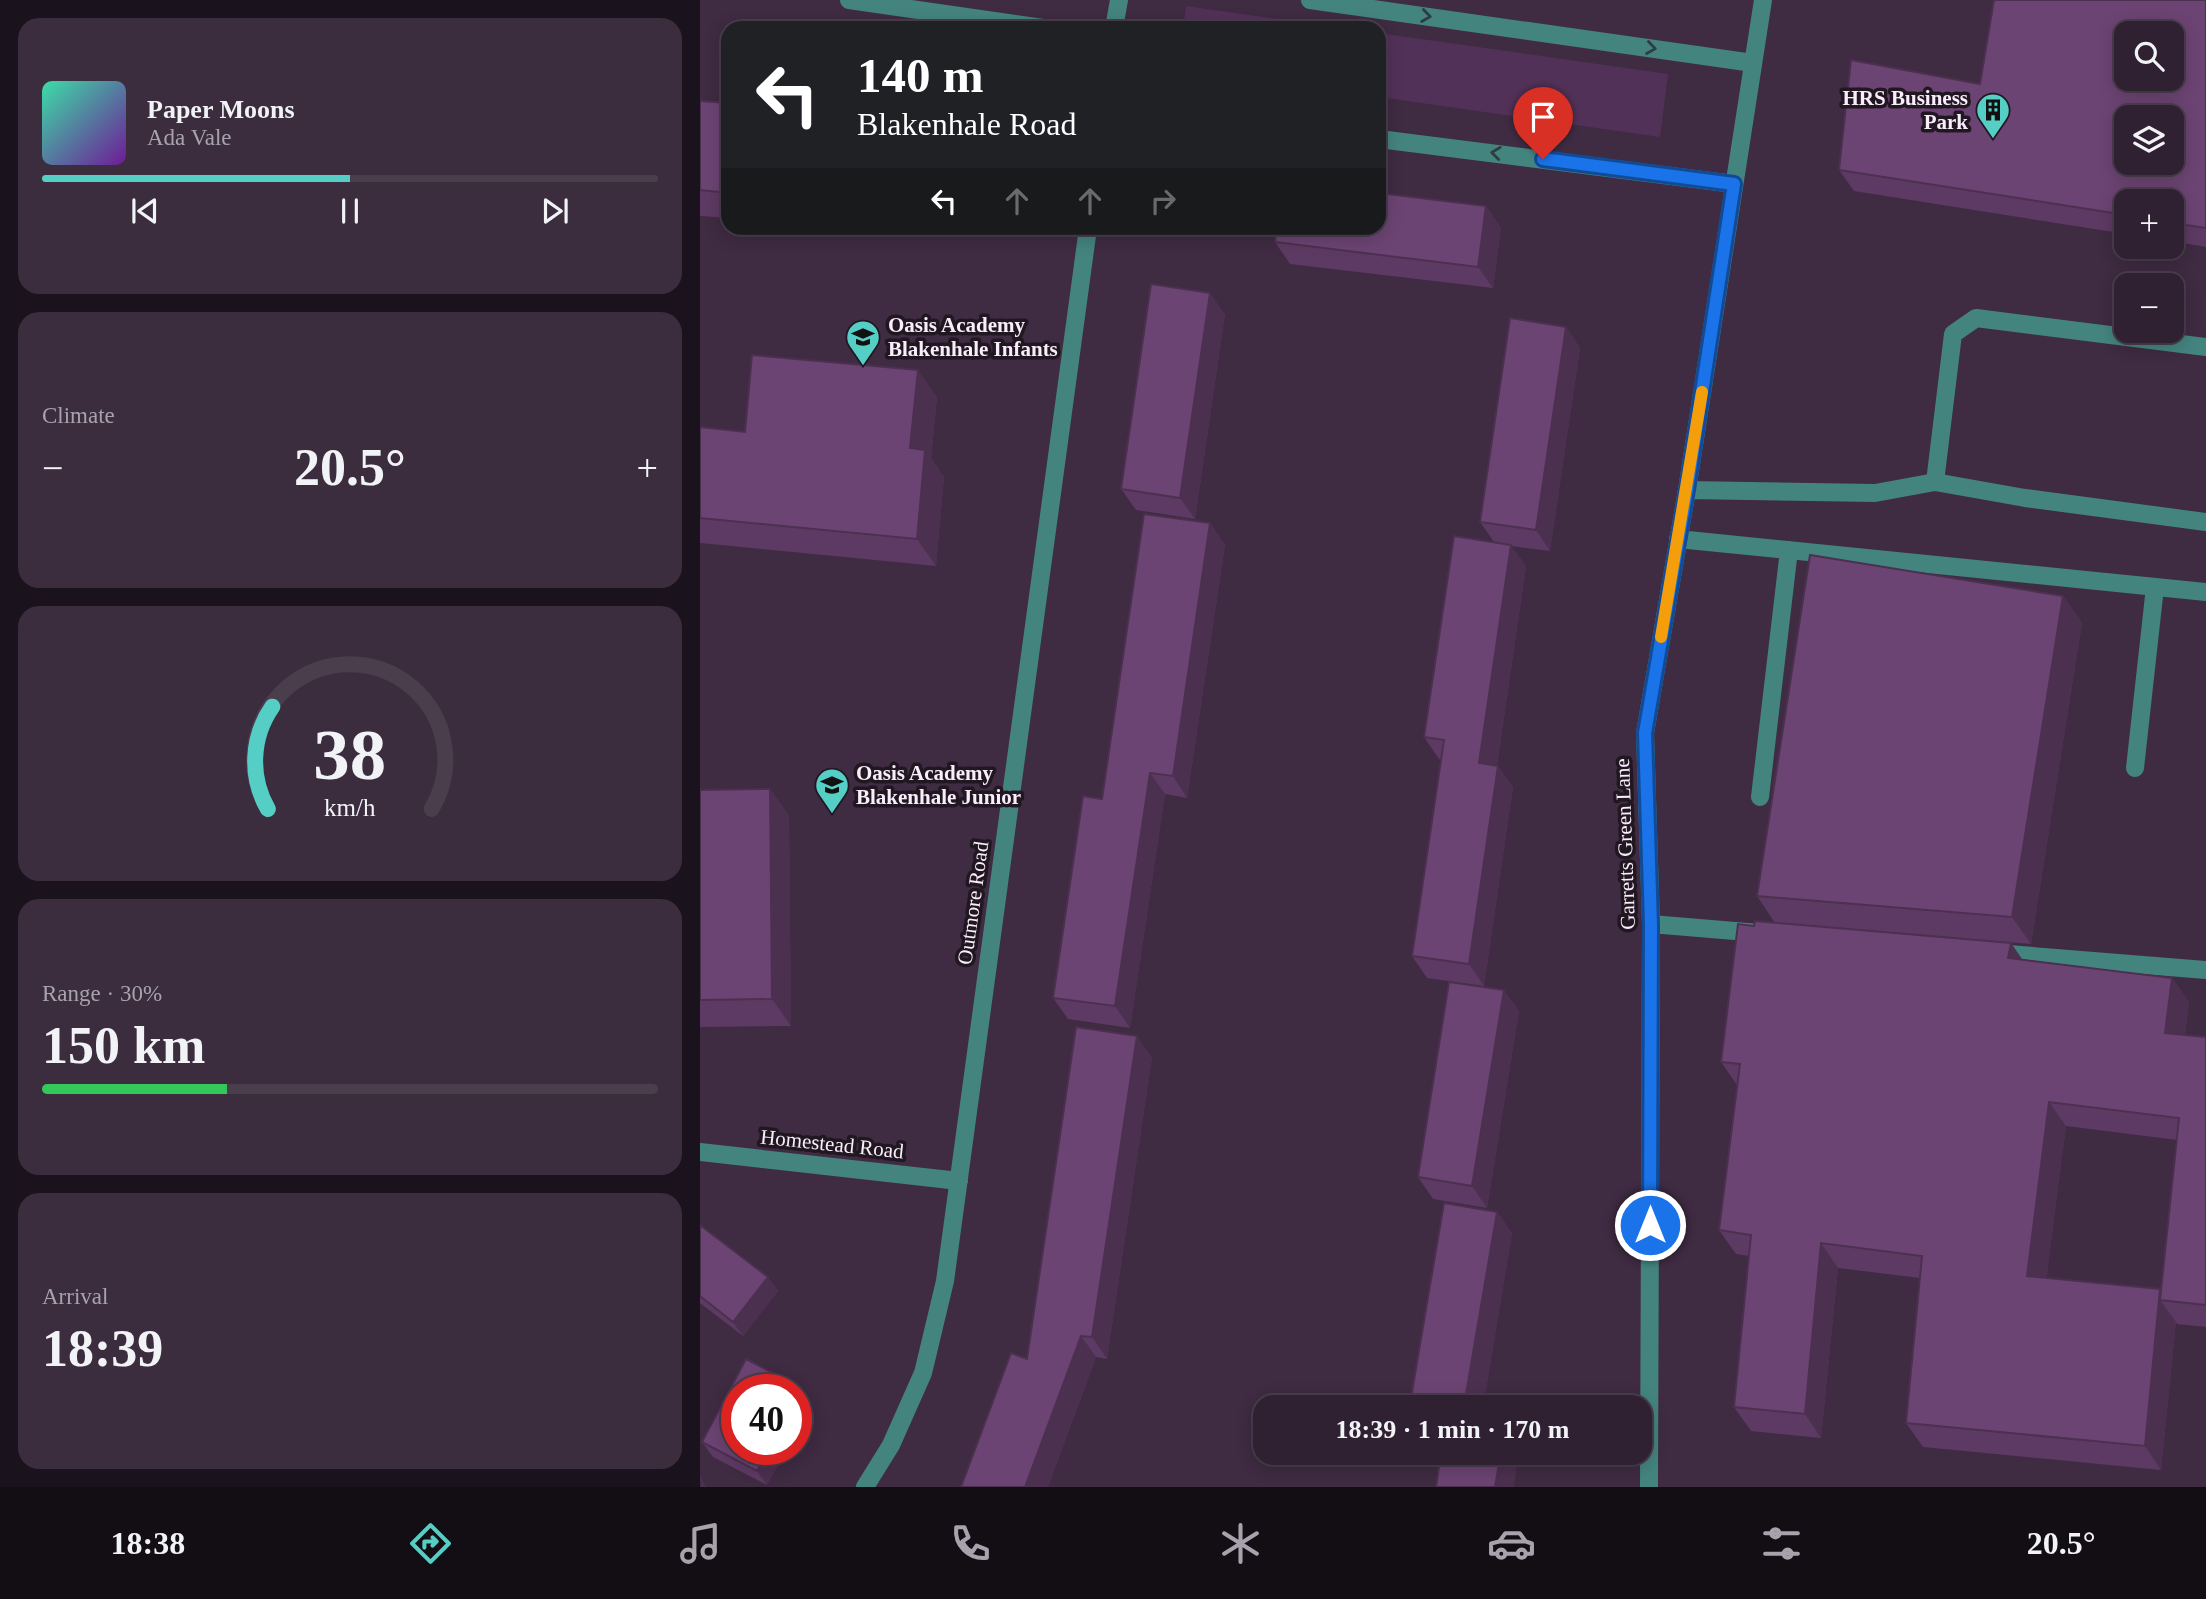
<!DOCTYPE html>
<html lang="en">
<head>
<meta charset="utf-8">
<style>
  body { margin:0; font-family:Georgia,serif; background:#3b2d3e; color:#f1f3f6; height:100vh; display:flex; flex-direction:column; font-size:26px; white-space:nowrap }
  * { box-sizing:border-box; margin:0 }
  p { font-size:23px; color:#a7a3ac }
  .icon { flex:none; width:38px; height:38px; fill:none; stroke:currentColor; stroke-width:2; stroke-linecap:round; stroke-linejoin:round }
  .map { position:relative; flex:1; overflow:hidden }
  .details { display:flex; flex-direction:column; gap:18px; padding:18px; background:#1a121c; width:700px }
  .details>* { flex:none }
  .hud { position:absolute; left:21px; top:21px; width:665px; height:214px; border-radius:21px; box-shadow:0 4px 18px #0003,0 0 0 2px #4a3e4d; background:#202124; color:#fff; overflow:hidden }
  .tools { position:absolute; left:1414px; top:21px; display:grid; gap:14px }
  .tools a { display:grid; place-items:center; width:70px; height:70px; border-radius:14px; background:#2f2032; box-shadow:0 4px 18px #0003,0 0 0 2px #4a3e4d; font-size:35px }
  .speed { position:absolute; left:21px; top:1374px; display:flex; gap:14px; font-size:35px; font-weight:700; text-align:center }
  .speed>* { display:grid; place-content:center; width:91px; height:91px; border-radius:50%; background:#2f2032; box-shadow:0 4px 18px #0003,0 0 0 2px #4a3e4d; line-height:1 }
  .speed .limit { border:10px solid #d22; background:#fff; color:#111 }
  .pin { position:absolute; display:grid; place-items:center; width:60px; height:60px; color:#fff; margin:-72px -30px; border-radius:50% 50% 50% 0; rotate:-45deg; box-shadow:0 0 7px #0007 }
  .pin .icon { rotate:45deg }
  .me { position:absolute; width:77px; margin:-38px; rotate:0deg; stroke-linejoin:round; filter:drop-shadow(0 0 5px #0008) }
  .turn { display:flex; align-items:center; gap:24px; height:147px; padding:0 21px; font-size:32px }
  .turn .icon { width:91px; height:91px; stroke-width:2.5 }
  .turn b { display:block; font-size:49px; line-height:60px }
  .lanes { display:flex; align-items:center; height:66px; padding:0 21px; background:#0003; justify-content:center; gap:35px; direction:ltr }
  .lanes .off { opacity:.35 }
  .big { font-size:52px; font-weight:700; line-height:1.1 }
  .details .widget { flex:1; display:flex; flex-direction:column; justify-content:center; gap:10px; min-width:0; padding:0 24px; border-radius:21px; background:#3b2d3e }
  .details .dial { align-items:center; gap:0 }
  .dial svg { height:182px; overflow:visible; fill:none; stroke:#4a3e4d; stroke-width:7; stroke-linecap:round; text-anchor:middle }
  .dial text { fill:#f1f3f6; stroke:none }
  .song { display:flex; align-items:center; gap:21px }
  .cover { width:84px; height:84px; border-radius:10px; background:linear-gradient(135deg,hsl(160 70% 55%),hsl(280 70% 35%)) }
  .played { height:7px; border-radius:4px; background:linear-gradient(90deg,#55cec5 50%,#4a3e4d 50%) }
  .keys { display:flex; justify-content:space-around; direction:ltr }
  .heat { display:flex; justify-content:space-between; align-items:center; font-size:38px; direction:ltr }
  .charge { height:10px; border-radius:5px; background:linear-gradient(90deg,#34c759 30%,#4a3e4d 0) }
  .trip { position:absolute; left:553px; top:1395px; width:399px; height:70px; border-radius:21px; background:#2f2032; box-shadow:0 4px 18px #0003,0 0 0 2px #4a3e4d; font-weight:700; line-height:70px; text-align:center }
  .dock { display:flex; height:112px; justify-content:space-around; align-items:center; background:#130d14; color:#a7a3ac }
  .dock .icon { width:49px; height:49px }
  .dock .current { color:#55cec5 }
  .dock b { font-size:32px; color:#f1f3f6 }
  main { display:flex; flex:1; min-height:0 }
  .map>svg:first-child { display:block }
</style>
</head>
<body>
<main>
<section class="details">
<div class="widget">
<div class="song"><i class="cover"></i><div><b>Paper Moons</b><p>Ada Vale</p></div></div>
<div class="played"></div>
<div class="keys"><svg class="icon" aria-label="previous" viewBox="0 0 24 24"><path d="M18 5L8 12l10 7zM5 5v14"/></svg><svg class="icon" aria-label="pause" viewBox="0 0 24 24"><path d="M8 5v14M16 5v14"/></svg><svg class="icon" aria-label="next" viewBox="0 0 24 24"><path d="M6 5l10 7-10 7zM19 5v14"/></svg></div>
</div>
<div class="widget"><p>Climate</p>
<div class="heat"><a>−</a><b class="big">20.5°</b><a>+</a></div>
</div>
<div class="widget dial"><svg viewBox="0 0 100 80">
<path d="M14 69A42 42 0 1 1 86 69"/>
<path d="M14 69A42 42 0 0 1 16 24" stroke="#55cec5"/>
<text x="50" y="56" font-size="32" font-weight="700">38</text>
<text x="50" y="72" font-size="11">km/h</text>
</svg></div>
<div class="widget"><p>Range · 30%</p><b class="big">150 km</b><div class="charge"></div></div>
<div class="widget"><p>Arrival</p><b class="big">18:39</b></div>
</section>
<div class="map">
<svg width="1506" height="1487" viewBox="0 0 1506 1487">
  <rect width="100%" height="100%" fill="#3f2b42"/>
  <!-- grass -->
  <path fill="#523158" d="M486,6L640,28H483Z
    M679,33L968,74L960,137L679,97Z"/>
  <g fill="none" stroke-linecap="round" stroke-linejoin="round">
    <!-- minor -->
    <path stroke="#44847f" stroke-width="18" d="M149,0L343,28
      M610,0L1053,63
      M414,28L419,0
      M679,139L1034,184
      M1235,482L1253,334L1276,318L1506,347
      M987,490L1175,493L1235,482L1325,498L1506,522
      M978,539L1506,592
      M1435,768L1455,587
      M1060,797L1089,550
      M951,924L1059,933
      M1296,953L1506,970
      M0,1152L259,1181
      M165,1487L191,1445L223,1373L245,1281L388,228
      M949,1487L951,924L945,733L987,490L1063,0"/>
  </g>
  <!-- wall -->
  <path fill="#5d3a63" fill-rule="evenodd" d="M1506,0V247L1472,241V201H1426V234L1154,191L1139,170L1280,84Z
    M0,101L28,103V218L0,216Z
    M786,206L801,228L793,288L590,264L575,242Z
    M525,314L495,519L436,510L421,489Z
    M866,327L880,348L850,551L811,546L826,566L797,765L813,787L784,986L727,978L712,956L741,759H739L724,737L794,542L780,522Z
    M237,397L231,458L244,477L236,566L0,543V427L45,432Z
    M510,523L525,545L487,798L465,794L430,1028L368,1019L353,998L402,799Z
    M1363,596L1382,623L1331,944L1075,923L1057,896Z
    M70,789L89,816L91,1026L0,1027V790Z
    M1054,926L1311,943L1322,959L1472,978L1489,1002L1485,1035L1506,1037V1327L1477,1324L1476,1322L1461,1470L1223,1447L1206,1423L1220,1278L1138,1268L1121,1438L1051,1431L1034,1407L1049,1256L1036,1254L1019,1230L1037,1085L1021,1062ZM1366,1126L1477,1140L1461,1291L1460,1289L1346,1278Z
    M804,990L819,1011L787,1208L733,1199L718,1177Z
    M452,1057L407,1359L396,1357L348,1487H261L327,1359Z
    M797,1212L812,1233L783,1407H718L711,1398Z
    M0,1225L68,1277L78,1291L43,1336L0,1303Z
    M101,1388L111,1403L37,1449H86L67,1485L13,1457L2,1442Z"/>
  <!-- shaded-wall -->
  <path fill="#4c3050" d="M786,206L801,228L793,288L778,267Z
    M510,293L525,314L495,519L480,498Z
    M866,327L880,348L850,551L836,530Z
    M218,370L237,397L231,458L244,477L236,566L217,539L210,448Z
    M510,523L525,545L487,798L473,776Z
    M811,545L826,566L794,784L779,763Z
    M1363,596L1382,623L1331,944L1312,917Z
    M798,766L813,787L784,986L769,964Z
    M450,773L465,794L430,1028L415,1006Z
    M70,789L89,816L91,1026L72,999Z
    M1311,943L1327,967L1308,958Z
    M1472,978L1489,1002L1482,1057L1465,1033Z
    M804,990L819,1011L787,1208L772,1186Z
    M437,1036L452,1057L407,1359L392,1337Z
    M1349,1102L1366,1126L1344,1300L1327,1276Z
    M797,1212L812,1233L783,1407H765Z
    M1121,1243L1138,1268L1121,1438L1105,1414Z
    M68,1277L78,1291L43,1336L33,1322Z
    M1460,1289L1468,1301L1460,1300L1476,1322L1461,1470L1445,1446Z
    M381,1336L396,1357L348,1487H325Z
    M101,1388L111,1403L96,1430V1396Z
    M68,1449H86L67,1485L57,1471Z
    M801,1452H814L818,1458L814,1487H795Z
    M0,1474L6,1487H1Z"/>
  <!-- building -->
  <path fill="#6c4473" stroke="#4c3050" stroke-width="2" fill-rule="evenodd" d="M1294,0H1506V228L1472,223V201H1426V215L1139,170L1151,60L1280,84ZM1426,33H1472V79H1426ZM1426,117H1472V163H1426Z
    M0,101L28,103V193L0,190Z
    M679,193L786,206L778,267L575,242L577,228H679Z
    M451,284L510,293L480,498L421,489Z
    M810,318L866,327L836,530L780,522Z
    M52,355L218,370L210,448L225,450L217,539L0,518V427L45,432Z
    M444,514L510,523L473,776L450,773L415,1006L353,998L383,796L402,799Z
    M754,536L811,545L779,763L798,766L769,964L712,956L744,740L724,737Z
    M1110,555L1363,596L1312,917L1057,896Z
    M70,789L72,999L0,1000V790Z
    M1055,921L1311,943L1308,958L1472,978L1465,1033L1506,1037V1305L1460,1300L1479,1118L1349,1102L1327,1276L1460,1289L1445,1446L1206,1423L1222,1256L1121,1243L1105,1414L1034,1407L1051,1235L1019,1230L1040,1064L1021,1062L1038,924L1054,926Z
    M749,982L804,990L772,1186L718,1177Z
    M376,1027L437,1036L392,1337L381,1336L325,1487H261L311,1353L327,1359Z
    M744,1203L797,1212L764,1406L711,1398Z
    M0,1225L68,1277L33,1322L0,1296Z
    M46,1359L101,1388L96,1396V1390H37V1449H68L57,1471L2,1442Z
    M741,1452H801L795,1487H736Z"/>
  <!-- one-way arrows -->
  <defs><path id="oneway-chevron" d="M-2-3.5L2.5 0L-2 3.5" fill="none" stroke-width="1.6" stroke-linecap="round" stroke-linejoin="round" transform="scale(1.75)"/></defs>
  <g stroke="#2d3d42">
    <use href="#oneway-chevron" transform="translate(726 16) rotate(8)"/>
    <use href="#oneway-chevron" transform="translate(951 48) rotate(8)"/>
    <use href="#oneway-chevron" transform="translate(796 153) rotate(-173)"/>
  </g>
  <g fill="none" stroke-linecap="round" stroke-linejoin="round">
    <!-- route casing -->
    <g stroke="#114b97" stroke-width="18">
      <path id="route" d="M843,159L1034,184L987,490L945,733L951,925L950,1225"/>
    </g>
    <!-- route -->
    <use href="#route" stroke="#1a73e8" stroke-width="12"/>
    <!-- slow -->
    <path stroke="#f59e0b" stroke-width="12" d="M961,637L1002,392"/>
  </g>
  <!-- icons -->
  <defs>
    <g id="building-pin" transform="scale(1.75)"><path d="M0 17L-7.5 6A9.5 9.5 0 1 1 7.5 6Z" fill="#55cec5" stroke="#201721"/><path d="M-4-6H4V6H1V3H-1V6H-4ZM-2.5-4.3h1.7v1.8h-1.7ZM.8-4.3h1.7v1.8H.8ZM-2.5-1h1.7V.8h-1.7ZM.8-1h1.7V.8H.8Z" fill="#111"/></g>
    <g id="school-pin" transform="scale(1.75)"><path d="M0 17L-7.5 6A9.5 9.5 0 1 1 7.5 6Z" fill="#55cec5" stroke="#201721"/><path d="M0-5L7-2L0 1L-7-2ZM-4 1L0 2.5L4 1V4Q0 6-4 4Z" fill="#111"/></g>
  </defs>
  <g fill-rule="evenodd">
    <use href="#building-pin" x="1293" y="110"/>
    <use href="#school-pin" x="163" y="337"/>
    <use href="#school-pin" x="132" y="785"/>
  </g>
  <g text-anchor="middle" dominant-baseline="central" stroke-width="7" stroke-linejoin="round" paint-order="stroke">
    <!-- poi labels -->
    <g font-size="21" font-weight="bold" fill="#f9ecfb" stroke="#201721" text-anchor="start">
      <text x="1268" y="98" text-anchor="end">HRS Business<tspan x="1268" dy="24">Park</tspan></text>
      <text x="188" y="325">Oasis Academy<tspan x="188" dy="24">Blakenhale Infants</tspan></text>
      <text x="156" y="773">Oasis Academy<tspan x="156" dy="24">Blakenhale Junior</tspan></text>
    </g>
    <!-- street labels -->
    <g font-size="21" fill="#f9ecfb" stroke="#201721">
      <text transform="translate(925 844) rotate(-92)">Garretts Green Lane</text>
      <text transform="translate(273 903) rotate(-82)">Outmore Road</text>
      <text transform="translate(132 1144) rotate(6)">Homestead Road</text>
    </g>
  </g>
</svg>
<div class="tools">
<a><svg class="icon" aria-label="search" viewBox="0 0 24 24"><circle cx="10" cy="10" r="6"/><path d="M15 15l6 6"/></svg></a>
<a><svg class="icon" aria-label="layers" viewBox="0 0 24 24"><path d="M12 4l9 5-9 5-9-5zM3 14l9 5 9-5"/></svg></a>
<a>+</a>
<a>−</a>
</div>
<div class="speed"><div class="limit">40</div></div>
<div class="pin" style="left:843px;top:159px;background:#d93025"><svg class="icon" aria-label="arrive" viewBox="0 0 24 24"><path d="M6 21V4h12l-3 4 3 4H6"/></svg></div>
<svg class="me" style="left:950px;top:1225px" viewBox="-20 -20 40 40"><circle r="17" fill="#1a73e8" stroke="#fff" stroke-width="3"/><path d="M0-11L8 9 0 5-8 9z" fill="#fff"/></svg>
<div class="trip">18:39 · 1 min · 170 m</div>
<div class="hud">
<div class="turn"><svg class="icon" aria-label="left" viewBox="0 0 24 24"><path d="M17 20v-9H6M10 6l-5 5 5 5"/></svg><div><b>140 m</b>Blakenhale Road</div></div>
<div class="lanes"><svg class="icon" aria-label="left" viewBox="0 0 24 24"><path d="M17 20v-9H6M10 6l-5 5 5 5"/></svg><svg class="icon off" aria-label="ahead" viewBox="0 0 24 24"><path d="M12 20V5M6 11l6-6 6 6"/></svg><svg class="icon off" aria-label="ahead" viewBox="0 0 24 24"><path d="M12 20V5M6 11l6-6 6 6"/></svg><svg class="icon off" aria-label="right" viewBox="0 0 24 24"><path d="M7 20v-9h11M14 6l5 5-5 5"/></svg></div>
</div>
</div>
</main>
<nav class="dock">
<b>18:38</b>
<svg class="icon current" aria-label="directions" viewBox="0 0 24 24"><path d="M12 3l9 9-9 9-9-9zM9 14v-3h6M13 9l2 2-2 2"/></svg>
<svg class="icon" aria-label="music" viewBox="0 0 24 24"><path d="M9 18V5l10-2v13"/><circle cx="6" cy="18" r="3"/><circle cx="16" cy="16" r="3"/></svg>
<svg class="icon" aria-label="phone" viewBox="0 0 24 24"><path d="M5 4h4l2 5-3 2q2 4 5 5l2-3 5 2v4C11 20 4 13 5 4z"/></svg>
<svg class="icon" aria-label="climate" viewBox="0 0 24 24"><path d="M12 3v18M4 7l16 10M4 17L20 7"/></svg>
<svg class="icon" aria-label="car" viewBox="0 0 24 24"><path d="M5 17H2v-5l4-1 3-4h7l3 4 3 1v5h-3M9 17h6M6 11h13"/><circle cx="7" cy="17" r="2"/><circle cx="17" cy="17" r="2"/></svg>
<svg class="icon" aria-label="filters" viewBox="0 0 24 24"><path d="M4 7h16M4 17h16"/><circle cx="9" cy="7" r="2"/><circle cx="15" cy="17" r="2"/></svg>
<b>20.5°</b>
</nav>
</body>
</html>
